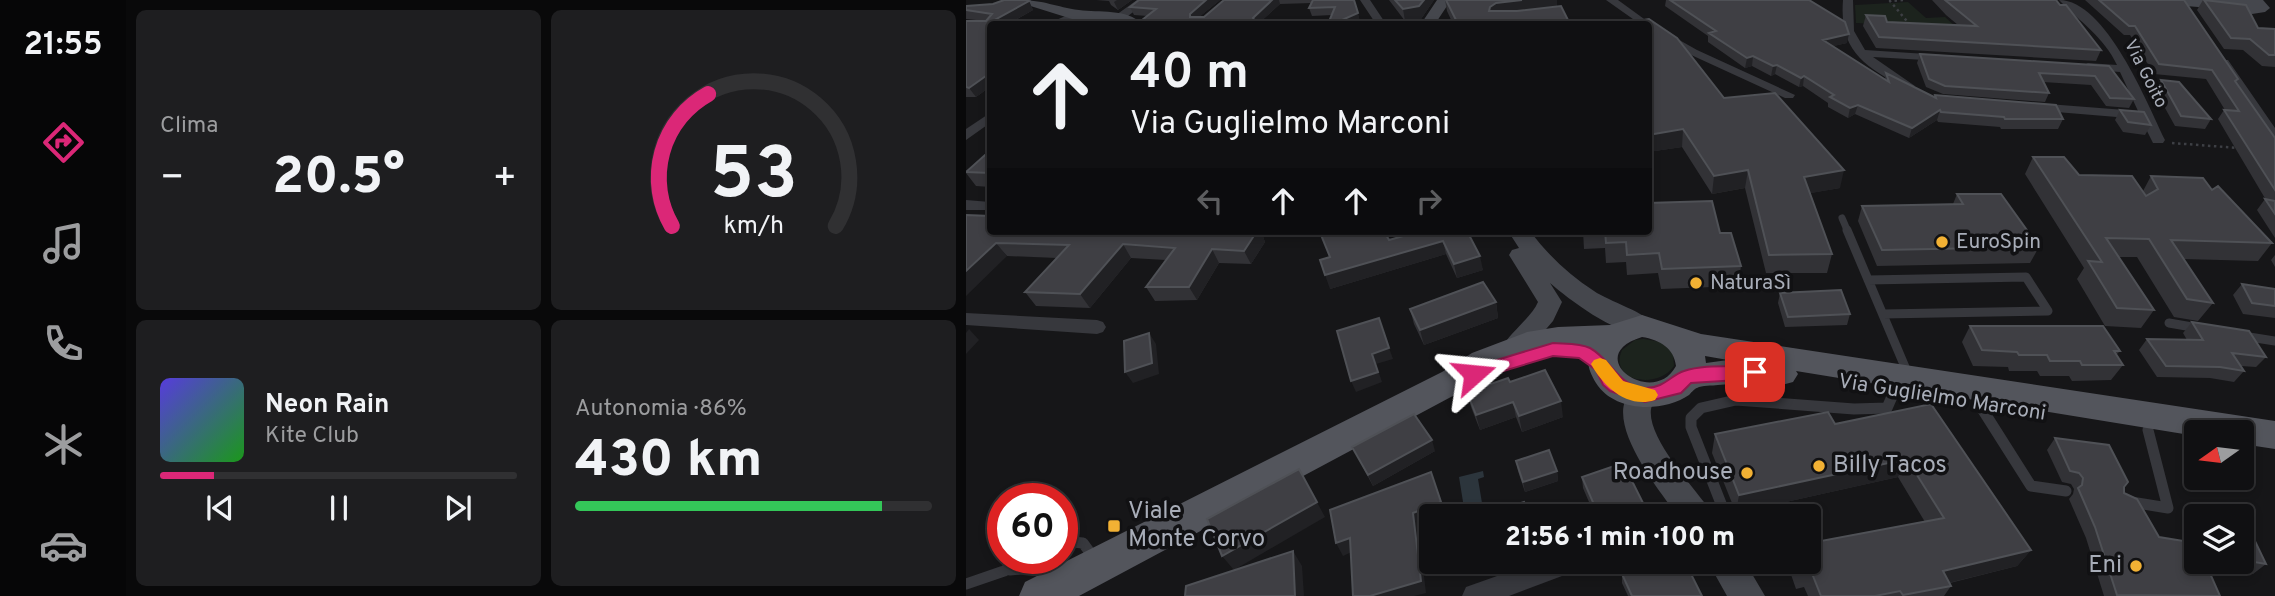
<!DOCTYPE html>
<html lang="it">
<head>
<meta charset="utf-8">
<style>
  body { margin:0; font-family:Overpass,sans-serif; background:#1e1e20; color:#f1f3f6; height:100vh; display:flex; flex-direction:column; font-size:26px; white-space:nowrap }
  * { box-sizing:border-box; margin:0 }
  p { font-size:23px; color:#9c9d9f }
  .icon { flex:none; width:38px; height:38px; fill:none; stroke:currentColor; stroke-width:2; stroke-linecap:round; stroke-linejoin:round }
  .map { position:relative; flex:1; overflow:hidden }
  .side { display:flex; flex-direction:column; gap:10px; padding:10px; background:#09090a; width:840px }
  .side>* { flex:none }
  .guide { position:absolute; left:21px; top:21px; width:665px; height:214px; border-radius:7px; box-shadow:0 4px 10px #0003,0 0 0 2px #303032; background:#101012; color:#f1f3f6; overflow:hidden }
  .needle { width:46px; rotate:256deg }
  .tools { position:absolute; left:1218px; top:420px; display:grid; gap:14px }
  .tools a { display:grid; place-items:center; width:70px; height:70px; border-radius:7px; background:#101012; box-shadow:0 4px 10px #0003,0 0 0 2px #303032; font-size:35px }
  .speed { position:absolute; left:21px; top:483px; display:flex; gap:14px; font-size:35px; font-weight:700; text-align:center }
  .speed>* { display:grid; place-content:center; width:91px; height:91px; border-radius:50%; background:#101012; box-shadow:0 4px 10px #0003,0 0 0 2px #303032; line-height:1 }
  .speed .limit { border:10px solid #d22; background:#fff; color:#111 }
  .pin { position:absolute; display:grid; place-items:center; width:60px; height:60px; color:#fff; margin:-30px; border-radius:14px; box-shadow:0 4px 10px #0006 }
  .me { position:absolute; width:77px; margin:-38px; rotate:72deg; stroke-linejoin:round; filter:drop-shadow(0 0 5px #0008) }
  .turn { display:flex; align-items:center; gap:24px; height:147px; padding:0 28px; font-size:32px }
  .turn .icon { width:91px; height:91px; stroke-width:2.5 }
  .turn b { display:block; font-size:49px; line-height:60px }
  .lanes { display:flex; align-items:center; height:66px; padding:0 28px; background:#0003; justify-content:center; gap:35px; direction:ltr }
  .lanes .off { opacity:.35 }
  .big { font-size:52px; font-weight:800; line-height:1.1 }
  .side .tile { flex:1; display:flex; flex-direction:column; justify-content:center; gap:10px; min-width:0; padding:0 24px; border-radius:10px; background:#1e1e20 }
  .side .dial { align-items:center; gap:0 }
  .dial svg { height:182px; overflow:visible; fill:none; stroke:#303032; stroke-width:7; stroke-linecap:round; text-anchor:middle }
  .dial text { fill:#f1f3f6; stroke:none }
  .song { display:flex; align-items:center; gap:21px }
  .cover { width:84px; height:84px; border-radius:10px; background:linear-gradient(135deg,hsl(250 70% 55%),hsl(120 70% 35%)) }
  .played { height:7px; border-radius:4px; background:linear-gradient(90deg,#db2777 15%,#303032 15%) }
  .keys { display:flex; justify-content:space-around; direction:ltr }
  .heat { display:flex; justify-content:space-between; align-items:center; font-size:38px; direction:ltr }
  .charge { height:10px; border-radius:5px; background:linear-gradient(90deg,#34c759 86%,#303032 0) }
  .side .tiles { flex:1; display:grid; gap:10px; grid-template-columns:repeat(2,1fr) }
  .trip { position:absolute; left:453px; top:504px; width:402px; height:70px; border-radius:7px; background:#101012; box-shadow:0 4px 10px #0003,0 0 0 2px #303032; font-weight:800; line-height:70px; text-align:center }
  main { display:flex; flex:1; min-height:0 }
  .dock { display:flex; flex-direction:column; width:126px; justify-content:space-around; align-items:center; background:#060607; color:#9c9d9f }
  .dock .icon { width:49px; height:49px }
  .dock .active { color:#db2777 }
  .dock b { font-size:32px; color:#f1f3f6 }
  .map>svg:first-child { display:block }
</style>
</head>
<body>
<main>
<nav class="dock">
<b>21:55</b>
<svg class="icon active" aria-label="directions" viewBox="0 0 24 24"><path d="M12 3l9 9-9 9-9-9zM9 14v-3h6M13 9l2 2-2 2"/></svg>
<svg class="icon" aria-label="music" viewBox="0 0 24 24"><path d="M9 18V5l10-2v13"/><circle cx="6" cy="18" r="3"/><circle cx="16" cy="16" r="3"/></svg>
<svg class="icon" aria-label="phone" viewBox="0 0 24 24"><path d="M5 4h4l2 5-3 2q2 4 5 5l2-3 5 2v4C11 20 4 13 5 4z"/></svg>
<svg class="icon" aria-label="climate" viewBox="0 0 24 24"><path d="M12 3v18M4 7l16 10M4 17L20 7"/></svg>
<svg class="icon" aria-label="car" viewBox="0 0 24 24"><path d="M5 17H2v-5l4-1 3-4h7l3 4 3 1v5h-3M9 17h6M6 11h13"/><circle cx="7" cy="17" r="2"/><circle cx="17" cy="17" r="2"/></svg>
</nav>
<section class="side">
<div class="tiles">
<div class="tile"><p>Clima</p>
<div class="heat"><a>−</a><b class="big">20.5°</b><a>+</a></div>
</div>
<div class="tile dial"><svg viewBox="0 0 100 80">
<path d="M14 69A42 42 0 1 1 86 69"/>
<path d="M14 69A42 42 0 0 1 30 11" stroke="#db2777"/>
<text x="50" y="56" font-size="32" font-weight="700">53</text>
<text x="50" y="72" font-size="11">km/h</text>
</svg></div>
<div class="tile">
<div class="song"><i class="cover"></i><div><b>Neon Rain</b><p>Kite Club</p></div></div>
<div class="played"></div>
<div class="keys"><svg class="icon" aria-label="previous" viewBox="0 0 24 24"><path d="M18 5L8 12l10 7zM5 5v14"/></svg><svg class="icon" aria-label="pause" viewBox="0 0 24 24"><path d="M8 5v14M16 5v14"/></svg><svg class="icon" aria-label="next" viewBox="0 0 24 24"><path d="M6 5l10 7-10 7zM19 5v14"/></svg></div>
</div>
<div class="tile"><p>Autonomia · 86%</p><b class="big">430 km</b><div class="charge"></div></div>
</div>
</section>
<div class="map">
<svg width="1309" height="596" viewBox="0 0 1309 596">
  <rect width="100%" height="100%" fill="#161618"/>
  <!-- green -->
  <path fill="#1c231d" d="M942,2L960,18L979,17L990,27L890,23L889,5Z
    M678,339L695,342L707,353L708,366C692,390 642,382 656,350L669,340Z"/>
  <!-- water -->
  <path fill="#2c353c" d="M517,471L518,477L512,479L516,503L498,508L493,477Z"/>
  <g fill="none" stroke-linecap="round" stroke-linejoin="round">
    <!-- path -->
    <path stroke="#3d3f44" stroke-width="2.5" stroke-dasharray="2.5 3.5" stroke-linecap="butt" d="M937,0L924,1L945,26
      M1206,143L1272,148"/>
    <!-- lane-far2 -->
    <path stroke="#37383d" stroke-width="7" d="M876,218L882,232"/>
    <!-- lane-far1 -->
    <path stroke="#37383d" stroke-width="9" d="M881,230L942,374
      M902,280L1060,277L1082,311L917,314
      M1203,323L1232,328
      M1277,336L1309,341"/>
    <!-- lane -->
    <path stroke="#37383d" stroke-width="11" d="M1013,404L1065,486L1100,491
      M1165,502L1202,508L1182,430
      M734,514L756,506L725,427V418L735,408L770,400L888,409L921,408L928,392
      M96,541L117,543L128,558
      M44,570L81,567L92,578
      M0,584L38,571L63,558"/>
    <!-- street -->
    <path fill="#37383d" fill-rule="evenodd" d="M171,0H183L158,19H150V15Z
      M394,0H404L420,24H410Z
      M640,0H652L685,24L731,50L829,95L827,98H819L723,54L682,31V24H674Z
      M877,0H887L888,31L899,50L976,55L982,58L976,61L907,57L949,86L939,89C898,65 873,52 877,0Z
      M1093,0C1140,0 1181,103 1199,140L1197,143H1187L1175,119L1065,110V104L1069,103L1172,111L1154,72L1118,69V65L1122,63L1151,65C1138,37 1114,22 1093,0Z
      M111,11L116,14L105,23L81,24Z
      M1254,60H1262L1309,128V142L1302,138L1252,62Z
      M24,113V123L0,140V129Z
      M0,200L24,202V210H0Z
      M0,313L131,320L137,322L140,327L137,332L131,334L0,325Z
      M571,562H615L612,570L543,596H496L500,587Z"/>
    <!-- secondary -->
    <path fill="#45474d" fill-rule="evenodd" d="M53,0C78,0 90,7 113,10C133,13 161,8 176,24L137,20V24H122L55,3Z
      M471,0H485L469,24H455Z
      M1188,0H1297L1304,8L1299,12L1286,14L1269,10L1195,4Z
      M542,231H564C582,255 603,275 628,291C642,301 682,313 689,326L685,333C657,341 605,301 584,283L596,302L587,321L557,356L548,359L539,356L535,349C544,332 566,317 572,302L543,255L546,250L553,248Z
      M679,384L689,387L693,395C690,400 686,404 685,409C681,437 725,484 741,506L746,516H712C692,489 622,403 679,384Z
      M742,562H779L799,596H761Z"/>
    <!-- primary -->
    <path fill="#53555c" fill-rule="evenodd" d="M676,315L735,334L1309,421V449L1276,444V432H1230V436L830,371L832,374L827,382C803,390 777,382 752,385C746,386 736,385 731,388C729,388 724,394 723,395C696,413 648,412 630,383C623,371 619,361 625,348C569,350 544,358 498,390L113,596H53L59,582L476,372L506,353L561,332L592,327L644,325ZM676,337C694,340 708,348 710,366C687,409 614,356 676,337ZM739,356L762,360L740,363Z"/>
  </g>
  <!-- wall -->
  <path fill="#323236" d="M130,0H166L152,10L145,5L143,1Z
    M254,0L233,17H238L258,0H388L394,22L366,15L346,16L343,8L346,3L314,4L292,24L168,15L164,7Z
    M423,0H468L455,19L439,21Z
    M479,0H591V6L604,24H487L481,11Z
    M700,0H843L881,43L867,46L919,79L920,73L969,97V95L1097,119L1092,129H1035L1034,127L972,122L971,120L943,138L889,114L882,118L862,107V103L837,86L833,87L809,74L805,76L786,66L779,68L742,42V36L699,6Z
    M966,0H1090L1135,50L1130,61L910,48L897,26L900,15L921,22L992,25L980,15Z
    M1119,0H1218L1270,82L1309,138V238L1291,210L1299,199L1300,200L1252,119L1258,110H1259L1240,79L1188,74L1164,35H1158Z
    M1237,0L1292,28L1309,29V67L1296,66L1277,50L1258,49L1231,10Z
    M63,1L67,10L46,22L100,24H24V87L10,97H0V21H20L0,19V6Z
    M682,24L758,98L874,188L844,193L866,254L861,273H800L779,188L746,194L716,147L682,152Z
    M954,54L1143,66L1168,99L1163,108L1140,106L1125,85L1077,82L1083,93L1079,102L977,94L960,87L951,63Z
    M1195,80L1245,119L1239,129L1209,126L1189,90Z
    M1154,110L1185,125L1179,135L1157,132L1149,120Z
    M24,156V187L10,186L0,173V171Z
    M1067,157L1113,175L1177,191L1185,176L1246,190L1306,243L1292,261L1217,259L1247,303L1232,321L1208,317L1171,257H1152L1188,310L1175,328L1139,326L1111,279L1118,268L1059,174Z
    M991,194L1073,247L1064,263L911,266L892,221L896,206L987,204Z
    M0,215L295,231L299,242L285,264L253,263L231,300L189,301L180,287L200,260L165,258L124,308L70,306L59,292L91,258L41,256Z
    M366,231H418L423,240L501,231L517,270L491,278L480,254L364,289V257L355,235L367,232Z
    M617,231H682L754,233L775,266L772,286L695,289L692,273L661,275L660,262L640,263L639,248L618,249Z
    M1309,255V267L1305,260Z
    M1276,284L1309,289V318L1277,314L1267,295Z
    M814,293L884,314L881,325L819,327L812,303Z
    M530,302L532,318L458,345L448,324L444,309Z
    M1226,322L1300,357L1290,367L1275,366L1278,371L1268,382L1244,378L1191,377L1173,350L1181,339L1221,340L1217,333Z
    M1004,326L1154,351L1150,355L1157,365L1145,380L1106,381L1103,376H1074L1071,371H1043L1042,367L1007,366L996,342Z
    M501,392L597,417L556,432L550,417L514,430L505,407Z
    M965,404L1065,550L1051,566L984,583L985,586L978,596H842L838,587L830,589L821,563V562H844L959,522L932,477L770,513L746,453L749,434L869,424Z
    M1089,438L1158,487V493L1193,537L1254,596H1138L1120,538L1103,499L1107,494L1108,489L1105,484L1096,482L1081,450Z
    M386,447L469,451L407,486Z
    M550,461L591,471L592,481L559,492L552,471Z
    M616,477L682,516H629L617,488Z
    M1276,538L1300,564L1287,574L1247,566L1246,562H1276Z
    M656,574L736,596H662L656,583Z"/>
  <!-- shaded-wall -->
  <path fill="#212124" d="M151,0H166L152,10L148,2Z
    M240,0H254L227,22L224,17V14Z
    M306,0H313L314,4L292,24H289L287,18Z
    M458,0H468L455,19L439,21L437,9Z
    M556,0H591V10L532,18L523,11L524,7L530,3Z
    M63,1L67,10L42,24L27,21Z
    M392,13L394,22L388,24H367Z
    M883,34L881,43L855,49L857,40Z
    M787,56L786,66L779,68L781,58Z
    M811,65L809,74L805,76L807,66Z
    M24,73V87L10,97L3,88Z
    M838,76L837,86L833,87L835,78Z
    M892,105L889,114L882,118L884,108Z
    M974,110L971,120L943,138L946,128Z
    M717,129L716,147L682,152V135Z
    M782,170L779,188L746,194L748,176Z
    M878,170L874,188L834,195L838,177Z
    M291,231H295L299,242L285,264L278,251Z
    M477,241L480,254L364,289L359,275Z
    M30,243L41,256L0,296V271Z
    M157,244L165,258L124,308L114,294Z
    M246,249L253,263L231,300L223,287Z
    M514,256L517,270L491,278L488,264Z
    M530,302L532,318L458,345L454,330Z
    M3,329L13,340L0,354V333Z
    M183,333L190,344L193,374L167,383L159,372Z
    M423,348L427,359L410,364L416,382L390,392L385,381L406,354Z
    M595,401L597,417L556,432L553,416Z
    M547,402L550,417L514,430L510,415Z
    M466,440L469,451L407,486L402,475Z
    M941,459L932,477L770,513L773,495Z
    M333,469L359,517L268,570L256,556Z
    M591,471L592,481L559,492L557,482Z
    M475,502L479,515L475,516H466V520L452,526L460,593L448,596H404L447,513Z
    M384,538L390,550L377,556L370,543Z
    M1065,550L1051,566L966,587L977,571Z
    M327,551L336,566L338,596H329Z
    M519,562H550L522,571Z"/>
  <!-- building -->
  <path fill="#3f3f44" stroke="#4f5156" stroke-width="2" d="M38,0H60L63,1L27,21L100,24H24V73L3,88L0,87V21H20L26,14L0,10V6L27,4Z
    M173,0H240L224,14V17H238L258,0H306L287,18L291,24H171L190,9L164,7Z
    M347,0H388L392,13L367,24H362L369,7L343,8Z
    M429,0H458L453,6L437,9Z
    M480,0H556L530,3L524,7L523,11H551L595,6L604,24H492Z
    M704,0H843L879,22L883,34L857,40L923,82L920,73L970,98L969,95L1090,105L1097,119H1039L1038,117L975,112L974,110L946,128L892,105L884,108L864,97L868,95L838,76L835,78L811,65L807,66L787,56L781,58L743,33L750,31Z
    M979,0H1090L1094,5H1100L1135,50L913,37L900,15L919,16L921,22L1011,26Z
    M1133,0H1218L1272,79L1269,81L1309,138V190L1258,110L1273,111L1246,70L1193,64L1169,26H1163Z
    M1238,0L1280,5L1292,28L1309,29V55H1303L1284,39L1265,38Z
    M683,19L711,38L758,98L809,93L878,170L838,177L866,254L803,255L782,170L748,176L717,129L682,135V24H653Z
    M954,54L1143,66L1168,99L1144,98L1129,76L1073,73L1083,93L979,86L963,79Z
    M1195,80L1213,82L1245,119L1215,116Z
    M1154,110L1178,112L1185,125L1162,122Z
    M19,155L24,156V173L0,172Z
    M1067,157H1098L1113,175L1166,176L1180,196L1192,189L1185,176L1237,178L1246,190L1252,186L1306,243L1205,240L1247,303L1221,299L1183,239L1140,238L1188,310L1151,308L1122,261L1136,262Z
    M991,194H1035L1073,247L916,250L896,206L997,204Z
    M1299,199L1309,201V214Z
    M746,201L754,233H765L775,266L696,269L693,253L661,255L660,242L640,243L639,231H682V203Z
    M0,215L24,216V231H291L278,251L246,249L223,287H180L209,248L157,244L114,294L59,292L103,245L30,243L0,271Z
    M369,231H418L423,240L455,231H501L514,256L488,264L477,241L359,275L354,260L364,257L355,235Z
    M517,282L530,302L454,330L444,309Z
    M1276,284L1309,289V306L1286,303Z
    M875,290L884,314L822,317L814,293Z
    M413,318L423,348L406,354L412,372L385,381L371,331Z
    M1226,322L1283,331L1300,357L1266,353L1278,371L1254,367L1200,366L1181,339L1237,340Z
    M1004,326H1137L1154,351H1148L1157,365H1116L1114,361H1084L1081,355H1053L1051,352L1016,350Z
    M183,333L186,363L159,372L158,341Z
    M579,370L595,401L553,416L547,402L510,415L501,392L542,378L544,382Z
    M965,404L1065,550L977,571L985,586L937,595L934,591L909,596H855L845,571L836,572L832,562H844V543L978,518L941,459L773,495L749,434L862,412L869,424Z
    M448,414L466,440L402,475L386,447Z
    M1089,438L1143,445L1162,482L1158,487V493L1171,499L1193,537L1230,543V562H1239L1254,596L1151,595L1129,527L1112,488L1116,485L1117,478L1113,473L1104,471Z
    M583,450L591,471L557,482L550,461Z
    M657,463L682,513L674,516H633L616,477Z
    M333,469L351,502L256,556L241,519Z
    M465,472L475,502L447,513L455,581L404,596H387L384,538L370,543L364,510Z
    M558,502L562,516H514Z
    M1276,538L1289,541L1300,564L1276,560Z
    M327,551L329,596H219L220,586Z
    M686,562H719L736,596H666L656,574Z"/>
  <!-- route -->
  <path fill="#db2777" stroke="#8e194d" stroke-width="2" d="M587,343C598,344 614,343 624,348C646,360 652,387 680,388C698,388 705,375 718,371C739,364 767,367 789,365L795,367L798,372L795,377L789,379L725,383L715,393L679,402L644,391L637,385L630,370L613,358L587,356L508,380L501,378L499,374L501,369Z"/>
  <!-- slow -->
  <path fill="#f59e0b" d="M634,358L640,360L657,381L689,390L692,395L689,400C661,409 637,386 625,364L628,360Z"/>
  <!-- markers -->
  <g fill="#f2b134" stroke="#111113" stroke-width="2.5">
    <circle cx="976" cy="242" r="7"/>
    <circle cx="730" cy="283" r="7"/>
    <circle cx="853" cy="466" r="7"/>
    <circle cx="781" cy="473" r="7"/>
    <rect x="141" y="519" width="14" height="14" rx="3.5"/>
    <circle cx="1170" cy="566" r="7"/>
  </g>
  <g text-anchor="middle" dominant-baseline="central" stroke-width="7" stroke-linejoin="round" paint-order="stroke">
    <!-- far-street labels -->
    <g font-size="18" fill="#a8adb8" stroke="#111113">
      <text transform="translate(1179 74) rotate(63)">Via Goito</text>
    </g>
    <!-- poi labels -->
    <g font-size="21" fill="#a8adb8" stroke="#111113" text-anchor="start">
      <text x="990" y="242">EuroSpin</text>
      <text x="744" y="283">NaturaSì</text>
    </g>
    <!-- street labels -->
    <g font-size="21" fill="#a8adb8" stroke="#111113">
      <text transform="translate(976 398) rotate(9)">Via Guglielmo Marconi</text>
    </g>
    <!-- near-poi labels -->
    <g font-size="24" fill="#a8adb8" stroke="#111113" text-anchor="start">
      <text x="867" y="466">Billy Tacos</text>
      <text x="767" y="473" text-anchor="end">Roadhouse</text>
      <text x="162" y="512">Viale<tspan x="162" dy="28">Monte Corvo</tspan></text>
      <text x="1156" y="566" text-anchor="end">Eni</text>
    </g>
  </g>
</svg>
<div class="tools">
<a><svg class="needle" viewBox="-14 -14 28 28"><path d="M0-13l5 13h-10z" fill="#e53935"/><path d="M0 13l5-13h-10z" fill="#9c9d9f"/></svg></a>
<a><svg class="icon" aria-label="layers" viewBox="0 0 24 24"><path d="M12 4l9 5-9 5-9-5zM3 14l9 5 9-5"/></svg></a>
</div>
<div class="speed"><div class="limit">60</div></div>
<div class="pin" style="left:789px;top:372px;background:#d93025"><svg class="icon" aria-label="arrive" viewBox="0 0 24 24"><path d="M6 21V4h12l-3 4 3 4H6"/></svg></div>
<svg class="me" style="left:508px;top:374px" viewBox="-20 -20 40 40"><path d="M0-17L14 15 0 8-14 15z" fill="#db2777" stroke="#fff" stroke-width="4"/></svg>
<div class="trip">21:56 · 1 min · 100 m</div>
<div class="guide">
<div class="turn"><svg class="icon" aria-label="ahead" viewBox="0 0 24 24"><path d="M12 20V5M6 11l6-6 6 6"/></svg><div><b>40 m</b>Via Guglielmo Marconi</div></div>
<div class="lanes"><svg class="icon off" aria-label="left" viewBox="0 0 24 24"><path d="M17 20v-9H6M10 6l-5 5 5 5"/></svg><svg class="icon" aria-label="ahead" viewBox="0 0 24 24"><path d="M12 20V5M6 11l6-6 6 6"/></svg><svg class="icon" aria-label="ahead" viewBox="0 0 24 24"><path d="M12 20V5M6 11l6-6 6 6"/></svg><svg class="icon off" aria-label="right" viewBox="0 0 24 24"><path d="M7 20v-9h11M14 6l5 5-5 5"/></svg></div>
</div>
</div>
</main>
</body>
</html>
